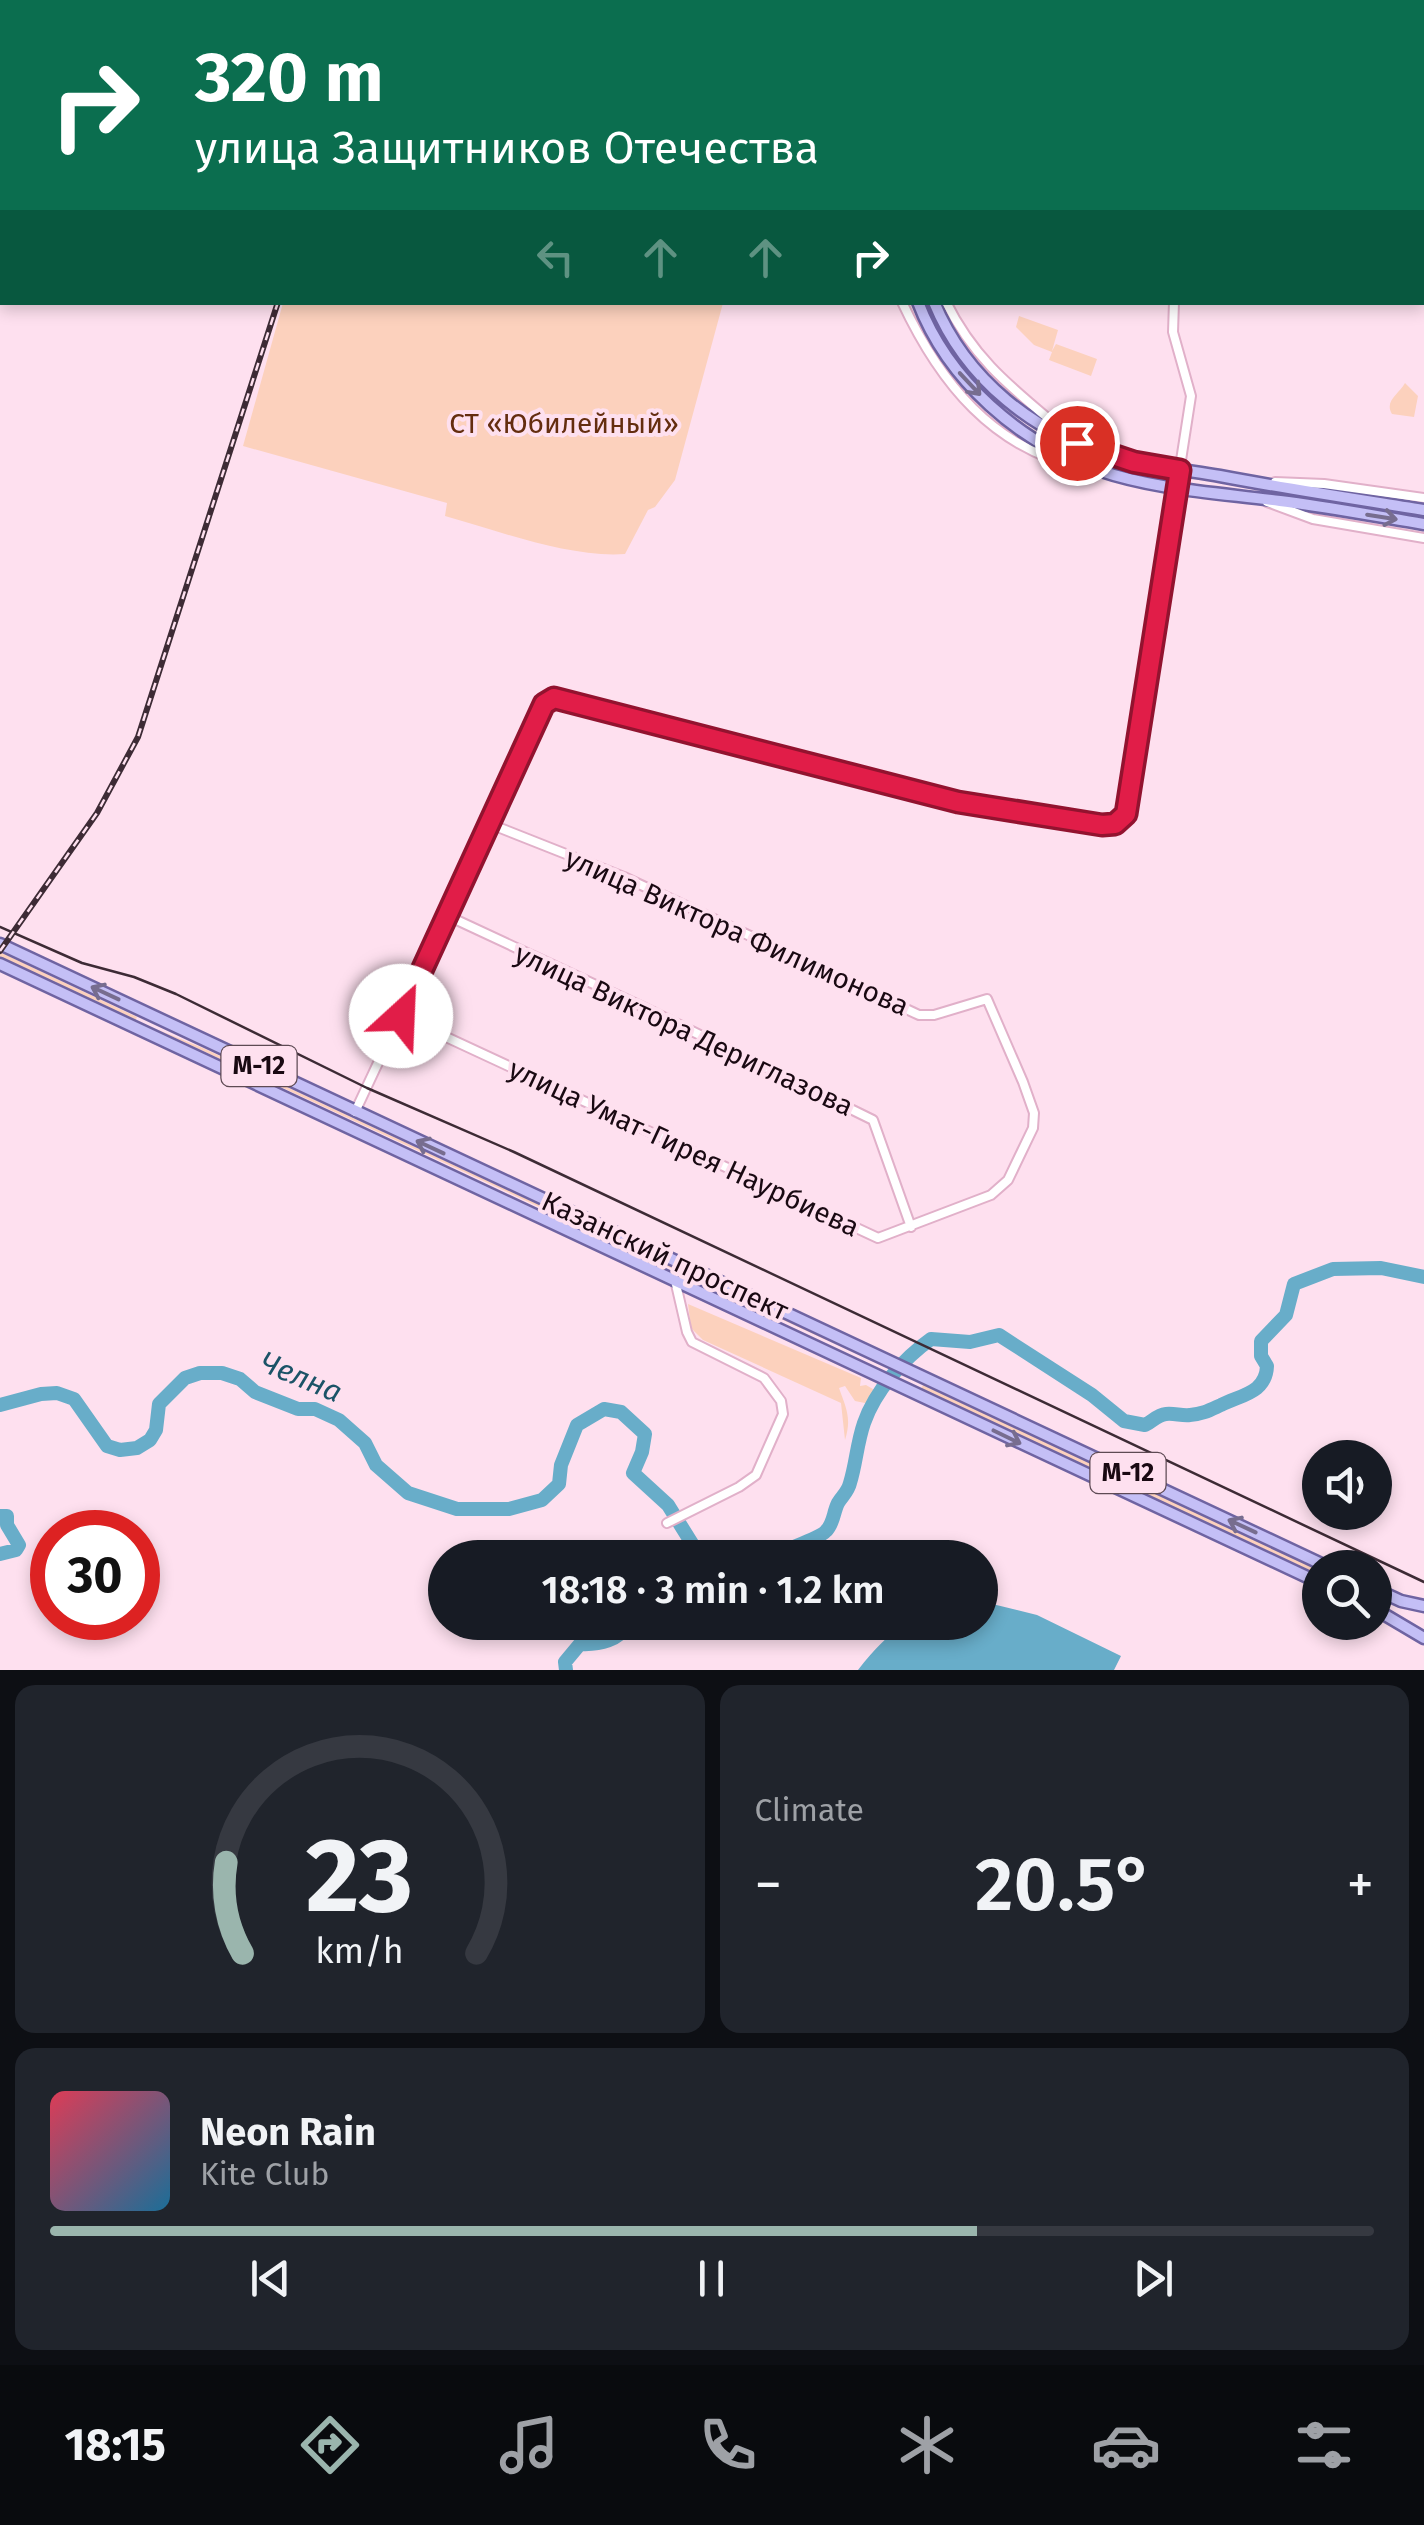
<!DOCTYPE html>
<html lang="en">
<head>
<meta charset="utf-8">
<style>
  body { margin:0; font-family:"Fira Sans",sans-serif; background:#20242c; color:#f1f3f6; height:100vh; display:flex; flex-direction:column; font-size:38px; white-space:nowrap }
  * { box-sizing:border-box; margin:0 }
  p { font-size:32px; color:#9ea1a6 }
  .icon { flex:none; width:55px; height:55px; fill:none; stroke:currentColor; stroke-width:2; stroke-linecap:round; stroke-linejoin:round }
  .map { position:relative; height:1670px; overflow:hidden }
  .panel { display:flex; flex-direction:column; gap:15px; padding:15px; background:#0d0f14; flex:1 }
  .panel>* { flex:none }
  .hud { position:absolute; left:0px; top:0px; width:1425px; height:305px; box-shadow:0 5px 15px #0003; background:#0b6e4f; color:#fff; overflow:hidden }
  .tools { position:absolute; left:1302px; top:1440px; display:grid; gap:20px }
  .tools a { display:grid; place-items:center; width:90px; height:90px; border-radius:50%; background:#171b24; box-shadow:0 5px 15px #0003; font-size:50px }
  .speed { position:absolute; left:30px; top:1510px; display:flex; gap:20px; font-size:50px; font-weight:700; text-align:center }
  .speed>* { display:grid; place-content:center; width:130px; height:130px; border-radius:50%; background:#171b24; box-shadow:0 5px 15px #0003; line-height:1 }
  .speed .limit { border:15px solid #d22; background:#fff; color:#111 }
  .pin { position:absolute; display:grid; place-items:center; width:85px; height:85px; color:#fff; margin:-42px; border:5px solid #fff; border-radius:50%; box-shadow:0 2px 10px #0007 }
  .me { position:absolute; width:110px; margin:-55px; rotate:25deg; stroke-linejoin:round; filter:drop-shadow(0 0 8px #0008) }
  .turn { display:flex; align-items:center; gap:35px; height:210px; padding:0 30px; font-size:45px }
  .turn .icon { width:130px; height:130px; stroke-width:2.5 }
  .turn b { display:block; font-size:70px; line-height:85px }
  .lanes { display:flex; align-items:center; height:95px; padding:0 30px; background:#0003; justify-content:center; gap:50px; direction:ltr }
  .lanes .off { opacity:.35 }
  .big { font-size:75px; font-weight:600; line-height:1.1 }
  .panel .tile { flex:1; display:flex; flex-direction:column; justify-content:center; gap:15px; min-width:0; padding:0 35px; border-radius:20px; background:#20242c }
  .panel .dial { align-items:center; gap:0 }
  .dial svg { height:260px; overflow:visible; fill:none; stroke:#363941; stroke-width:7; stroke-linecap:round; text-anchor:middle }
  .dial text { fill:#f1f3f6; stroke:none }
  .song { display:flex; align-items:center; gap:30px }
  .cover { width:120px; height:120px; border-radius:15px; background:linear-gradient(135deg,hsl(350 70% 55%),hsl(200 70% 35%)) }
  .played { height:10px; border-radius:5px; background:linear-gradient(90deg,#9ab5ad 70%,#363941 70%) }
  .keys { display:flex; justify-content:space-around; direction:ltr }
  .heat { display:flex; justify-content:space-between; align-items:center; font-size:55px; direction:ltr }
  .panel .tiles { flex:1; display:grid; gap:15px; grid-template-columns:1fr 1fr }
  .tile:last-child { grid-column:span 2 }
  .trip { position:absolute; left:428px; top:1540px; width:570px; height:100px; border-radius:50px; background:#171b24; box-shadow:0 5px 15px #0003; font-weight:600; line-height:100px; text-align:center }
  .tabs { display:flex; height:160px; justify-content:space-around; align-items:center; background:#090b0e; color:#9ea1a6 }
  .tabs .icon { width:70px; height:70px }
  .tabs .selected { color:#9ab5ad }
  .tabs b { font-size:45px; color:#f1f3f6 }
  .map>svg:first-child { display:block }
</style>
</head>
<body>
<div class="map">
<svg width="1424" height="1670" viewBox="0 0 1424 1670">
  <rect width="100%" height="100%" fill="#fee0ef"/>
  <!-- green -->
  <path fill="#fcd1bd" d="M378,0H759L377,2Z
    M283,303V302L723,303L675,480L655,507L648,510L625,554C569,558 499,531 445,516L447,503L243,446Z
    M1019,316L1058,330L1052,351L1056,344L1097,359L1091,376L1049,360L1052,352L1034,345L1016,327Z
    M1405,383L1418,396L1414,417L1392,414C1384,401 1399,394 1405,383Z
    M0,952L137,1017L135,1021L0,957Z
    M156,1029L203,1048L827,1339L826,1340Z
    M688,1304L861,1378L860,1386L866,1385L878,1392L870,1404L855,1401L845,1386L839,1388C846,1408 852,1418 845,1440L841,1403L703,1340L691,1328Z
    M923,1385L1320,1570V1575L921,1389Z"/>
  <!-- water -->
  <path fill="#68adc9" d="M980,1601L1037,1615L1121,1656L1114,1670H858C903,1613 912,1622 980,1622Z"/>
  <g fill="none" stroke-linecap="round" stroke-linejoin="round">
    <!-- stream -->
    <path stroke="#68adc9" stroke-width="2.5" d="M808,1558L810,1539
      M781,1624L782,1622"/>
    <!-- river -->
    <path stroke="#68adc9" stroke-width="14" d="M1094,0L1098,2
      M1422,150L1424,149
      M0,1405L41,1394L57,1393L74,1399L107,1446L120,1450L137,1448L150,1440L156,1430L159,1404L185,1378L200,1373H222L240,1379L255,1392L298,1409H315L339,1420L365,1443L376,1465L408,1493L457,1509H509L542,1500L559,1484L561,1465L577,1425L604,1409L621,1412L645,1434L642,1452L633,1473L668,1505L701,1558
      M0,1516H7V1525L19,1545L16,1550L0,1554
      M770,1558C784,1549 819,1539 826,1531C834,1523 833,1513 838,1503C842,1496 848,1492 850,1483C856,1464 857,1443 864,1423C875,1391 904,1358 931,1339L970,1342L999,1335L1092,1395L1124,1421L1145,1425C1153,1421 1157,1415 1166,1414C1174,1413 1182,1416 1190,1415C1203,1414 1210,1410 1221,1405C1241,1395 1266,1393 1267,1366L1261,1356V1341L1286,1315L1294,1284L1333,1269L1381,1268L1424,1277
      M566,1670L565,1662L580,1644C600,1645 618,1641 631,1622"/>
    <!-- minor casing -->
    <g stroke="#e1b0c9" stroke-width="12">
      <path id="minor" d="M26,2L27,0
        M1405,2L1408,0
        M0,15L2,16
        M1422,120H1424
        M0,166L2,163
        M1422,177H1424
        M902,302C940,383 993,449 1083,468
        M946,302C977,365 1019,393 1070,437
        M1275,482L1324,484L1424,498
        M1267,502L1313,519L1424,538
        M448,916L645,1008L873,1120L911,1227
        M401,1016L878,1238L991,1195L1008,1180L1033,1128L1034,1113L1023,1082L987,999L934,1015H919L624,877L490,824
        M355,1112L548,700L566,699L958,803L1102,825C1113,826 1120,823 1126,814L1191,396L1173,332L1174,302
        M667,1523L739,1487L756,1475L783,1414L781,1401L764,1378L692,1342L687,1332L675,1280"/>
    </g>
    <!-- major casing -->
    <g stroke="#6f64a2" stroke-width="15">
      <path id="major" d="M899,0L900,2
        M923,2L924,0
        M918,302C948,381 1020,443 1098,470C1156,490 1220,493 1280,501C1328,507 1376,516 1424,524
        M934,302C966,380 1035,434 1114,456C1149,466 1185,470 1220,476C1288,489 1356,499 1424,510
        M0,944L1330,1568
        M0,964L1320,1583
        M1375,1589L1401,1601L1424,1606
        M1375,1609L1424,1638"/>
    </g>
    <!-- minor -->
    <use href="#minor" stroke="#fff" stroke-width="8"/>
    <!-- major -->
    <use href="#major" stroke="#c4bff6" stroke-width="10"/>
    <!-- tram -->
    <path stroke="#3d2b35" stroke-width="2.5" d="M0,927L82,963L134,977L176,994L367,1088L514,1152L1424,1582"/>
    <!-- rail casing -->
    <g stroke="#3d2b35" stroke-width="6">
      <path id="rail" d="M371,2L372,0
        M0,951L97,813L138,737L278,302"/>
    </g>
    <!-- rail -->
    <use href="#rail" stroke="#fee0ef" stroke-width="2.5" stroke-dasharray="8" stroke-linecap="butt"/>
  </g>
  <!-- one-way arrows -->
  <defs><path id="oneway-shaft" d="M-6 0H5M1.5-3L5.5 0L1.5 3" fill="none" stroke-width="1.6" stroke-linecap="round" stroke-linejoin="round" transform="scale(2.5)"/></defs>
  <g stroke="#776d8f">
    <use href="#oneway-shaft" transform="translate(970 384) rotate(47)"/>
    <use href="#oneway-shaft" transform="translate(1382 517) rotate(9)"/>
    <use href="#oneway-shaft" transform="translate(105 993) rotate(-155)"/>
    <use href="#oneway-shaft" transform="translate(430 1147) rotate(-155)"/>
    <use href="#oneway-shaft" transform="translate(1007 1437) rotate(26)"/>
    <use href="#oneway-shaft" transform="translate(1242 1526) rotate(-155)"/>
  </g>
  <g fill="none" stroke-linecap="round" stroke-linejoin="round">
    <!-- route casing -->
    <g stroke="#92132f" stroke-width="25">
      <path id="route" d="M401,1016L544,704L554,698L958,802L1102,825L1115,824L1126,814L1180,470L1134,462L1077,443"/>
    </g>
    <!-- route -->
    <use href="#route" stroke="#e11d48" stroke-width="18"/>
  </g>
  <g text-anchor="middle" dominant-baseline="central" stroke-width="8" stroke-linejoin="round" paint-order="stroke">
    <!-- shield labels -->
    <g fill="#fee0ef" stroke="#5e4a54" stroke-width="2.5">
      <rect x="221.5" y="1046" width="75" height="40" rx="8"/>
      <rect x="1090.5" y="1453" width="75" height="40" rx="8"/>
    </g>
    <g font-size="25" font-weight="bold" fill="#190912">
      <text x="259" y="1066">М-12</text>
      <text x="1128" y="1473">М-12</text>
    </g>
    <!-- park labels -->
    <g font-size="28" fill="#642d0f" stroke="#fee0ef">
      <text x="564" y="423">СТ «Юбилейный»</text>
    </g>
    <!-- street labels -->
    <g font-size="28" fill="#190912" stroke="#fee0ef">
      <text transform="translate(737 932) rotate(24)">улица Виктора Филимонова</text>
      <text transform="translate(684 1030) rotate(25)">улица Виктора Дериглазова</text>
      <text transform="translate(684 1148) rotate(25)">улица Умат-Гирея Наурбиева</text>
      <text transform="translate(665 1256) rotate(25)">Казанский проспект</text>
    </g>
    <!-- water labels -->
    <g font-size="30" font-style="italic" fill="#1b5367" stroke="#fee0ef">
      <text transform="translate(301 1377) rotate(23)">Челна</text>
    </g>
  </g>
</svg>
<div class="tools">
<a><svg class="icon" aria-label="sound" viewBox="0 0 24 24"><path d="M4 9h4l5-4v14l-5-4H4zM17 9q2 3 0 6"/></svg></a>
<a><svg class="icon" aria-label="search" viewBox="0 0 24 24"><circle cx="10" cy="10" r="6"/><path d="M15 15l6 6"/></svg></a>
</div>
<div class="speed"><div class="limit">30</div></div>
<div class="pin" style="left:1077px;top:443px;background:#d93025"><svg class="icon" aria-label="arrive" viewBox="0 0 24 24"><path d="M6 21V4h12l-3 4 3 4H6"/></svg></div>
<svg class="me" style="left:401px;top:1016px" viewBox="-20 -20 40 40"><circle r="19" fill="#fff"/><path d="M0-13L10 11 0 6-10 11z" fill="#e11d48"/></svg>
<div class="trip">18:18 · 3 min · 1.2 km</div>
<div class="hud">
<div class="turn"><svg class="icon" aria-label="right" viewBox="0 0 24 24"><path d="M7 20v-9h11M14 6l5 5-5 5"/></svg><div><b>320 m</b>улица Защитников Отечества</div></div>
<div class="lanes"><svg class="icon off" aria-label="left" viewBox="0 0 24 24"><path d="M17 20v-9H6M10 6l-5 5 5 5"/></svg><svg class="icon off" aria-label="ahead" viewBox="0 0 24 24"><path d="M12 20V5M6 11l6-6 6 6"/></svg><svg class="icon off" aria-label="ahead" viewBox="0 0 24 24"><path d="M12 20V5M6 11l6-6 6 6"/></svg><svg class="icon" aria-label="right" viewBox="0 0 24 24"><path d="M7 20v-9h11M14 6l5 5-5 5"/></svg></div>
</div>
</div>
<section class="panel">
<div class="tiles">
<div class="tile dial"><svg viewBox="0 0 100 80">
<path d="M14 69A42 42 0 1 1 86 69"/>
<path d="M14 69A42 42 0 0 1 9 41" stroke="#9ab5ad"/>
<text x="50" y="56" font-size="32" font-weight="700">23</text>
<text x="50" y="72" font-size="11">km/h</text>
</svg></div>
<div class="tile"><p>Climate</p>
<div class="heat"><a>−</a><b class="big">20.5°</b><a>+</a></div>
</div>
<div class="tile">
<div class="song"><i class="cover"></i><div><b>Neon Rain</b><p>Kite Club</p></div></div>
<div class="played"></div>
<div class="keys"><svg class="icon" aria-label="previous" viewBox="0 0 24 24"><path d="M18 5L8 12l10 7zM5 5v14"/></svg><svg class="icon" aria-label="pause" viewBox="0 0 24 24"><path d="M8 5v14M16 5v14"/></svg><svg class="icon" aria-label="next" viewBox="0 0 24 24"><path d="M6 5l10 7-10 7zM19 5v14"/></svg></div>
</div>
</div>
</section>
<nav class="tabs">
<b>18:15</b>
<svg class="icon selected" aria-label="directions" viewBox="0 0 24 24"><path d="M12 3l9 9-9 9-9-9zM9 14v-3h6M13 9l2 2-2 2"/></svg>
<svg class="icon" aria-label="music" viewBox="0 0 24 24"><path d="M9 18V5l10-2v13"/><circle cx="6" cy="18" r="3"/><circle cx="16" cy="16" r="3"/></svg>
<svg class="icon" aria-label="phone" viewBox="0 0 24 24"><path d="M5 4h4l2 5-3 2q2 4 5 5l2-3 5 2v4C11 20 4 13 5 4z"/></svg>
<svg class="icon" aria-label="climate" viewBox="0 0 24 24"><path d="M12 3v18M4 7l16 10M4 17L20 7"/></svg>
<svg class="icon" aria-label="car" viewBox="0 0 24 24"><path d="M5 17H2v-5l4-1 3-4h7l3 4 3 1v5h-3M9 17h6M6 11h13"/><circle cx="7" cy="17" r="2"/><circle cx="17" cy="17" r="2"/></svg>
<svg class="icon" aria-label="filters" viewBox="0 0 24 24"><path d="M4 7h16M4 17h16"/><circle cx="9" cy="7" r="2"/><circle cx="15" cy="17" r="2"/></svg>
</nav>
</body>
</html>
